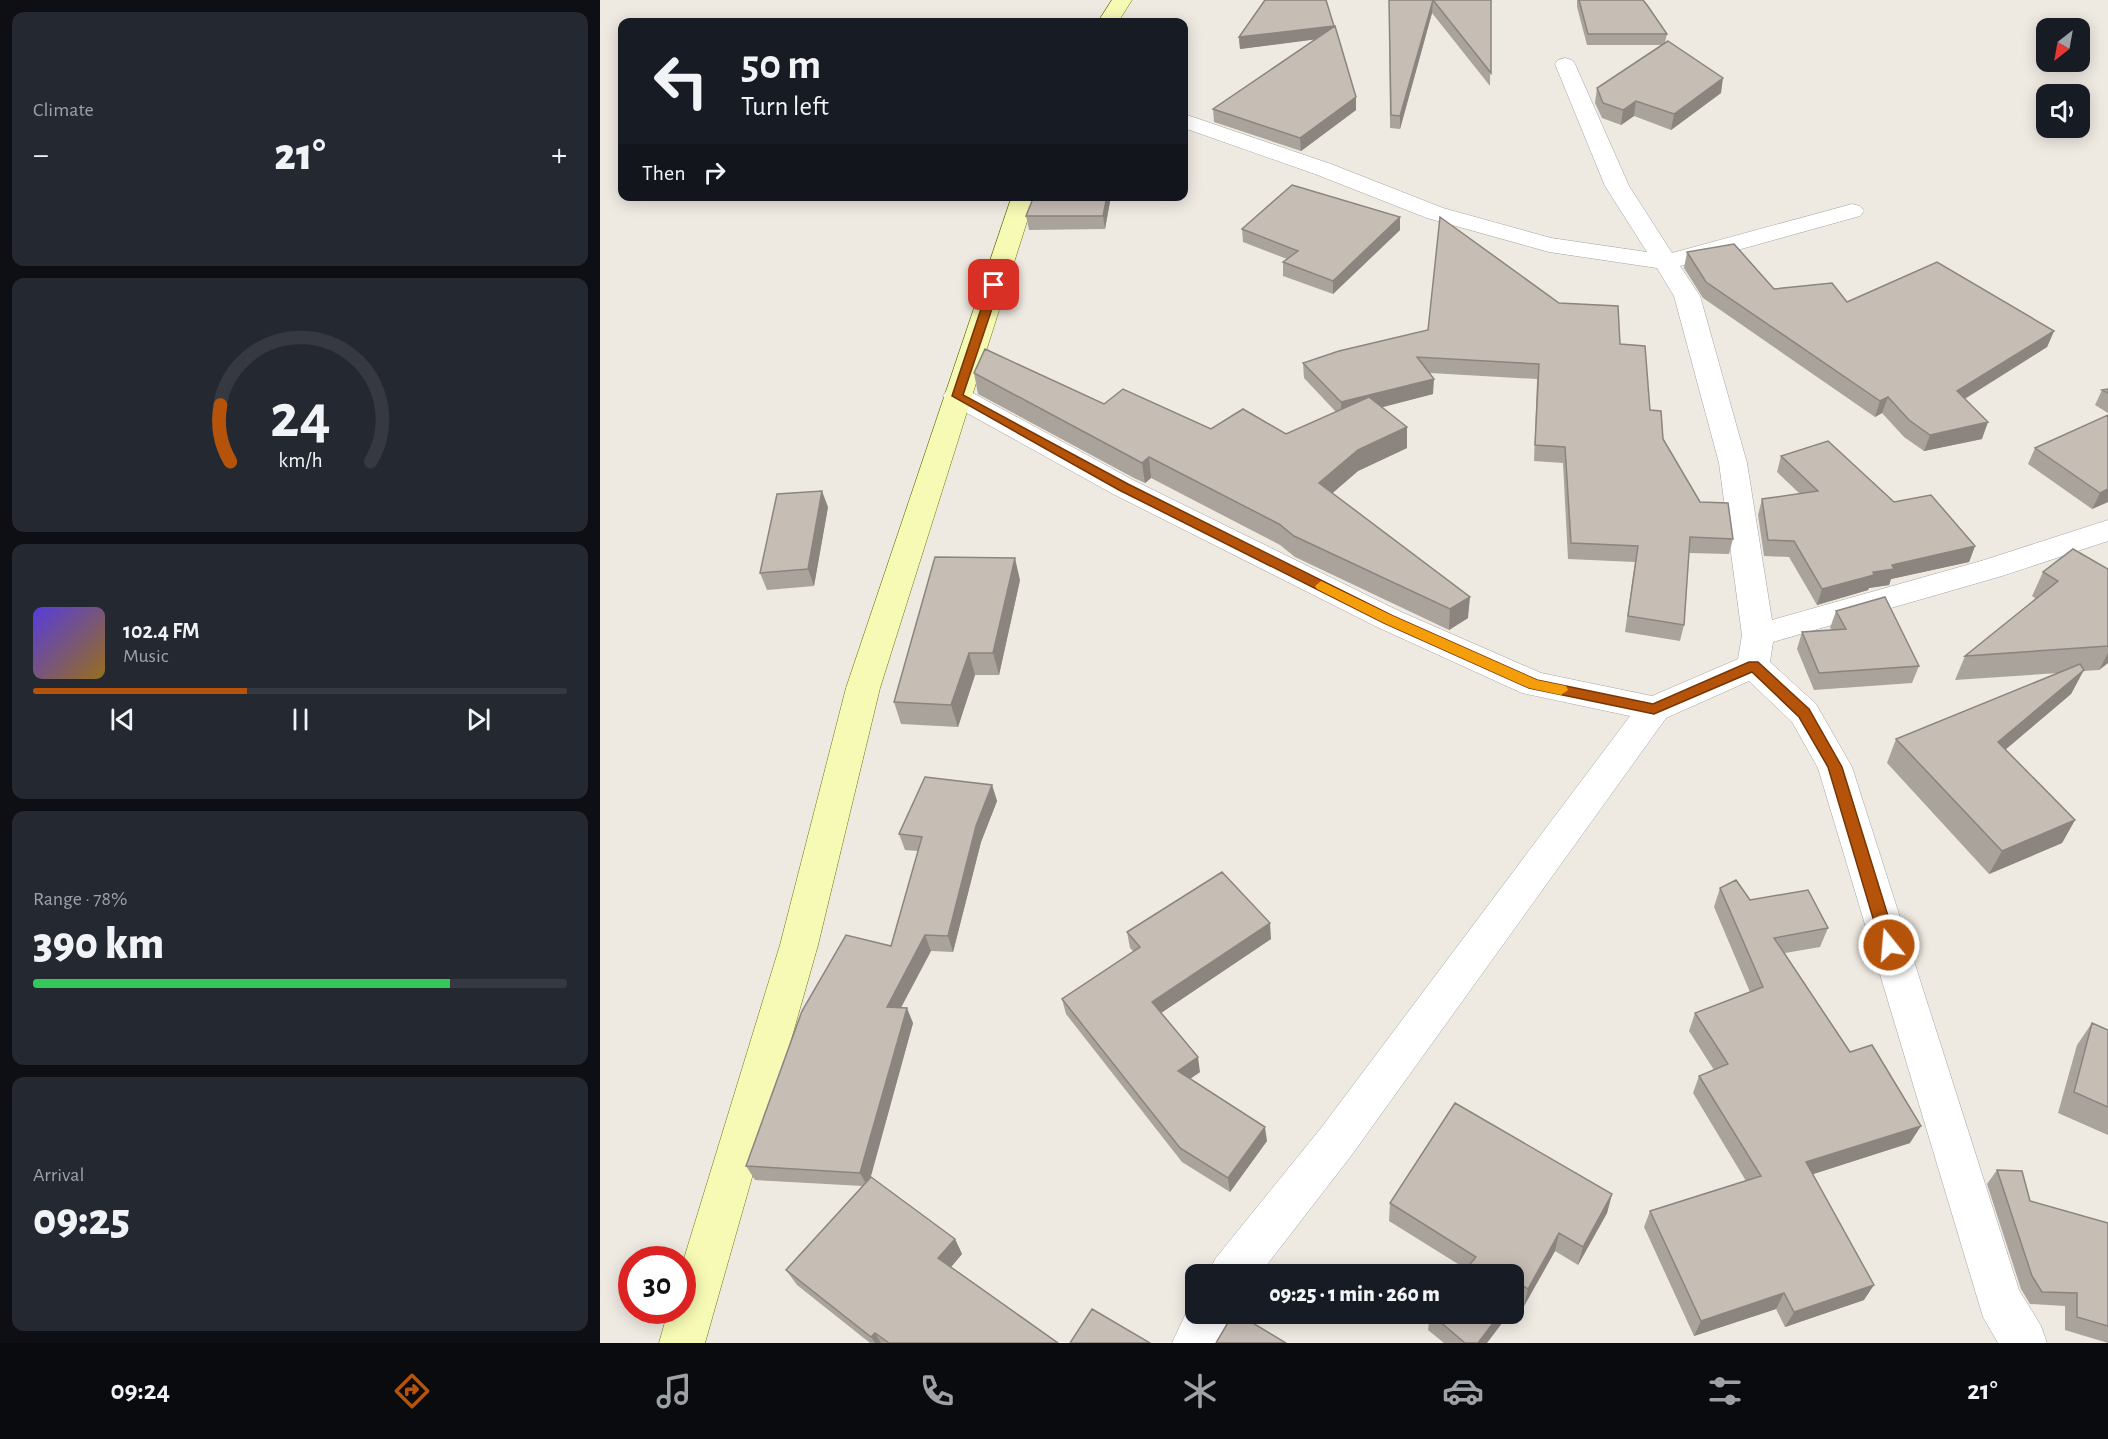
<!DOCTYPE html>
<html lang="en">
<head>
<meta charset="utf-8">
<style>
  body { margin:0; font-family:"Alegreya Sans",sans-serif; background:#242831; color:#f1f3f6; height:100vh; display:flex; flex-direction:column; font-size:22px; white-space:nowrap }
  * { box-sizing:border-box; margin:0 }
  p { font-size:20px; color:#9ea1a6 }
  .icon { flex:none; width:33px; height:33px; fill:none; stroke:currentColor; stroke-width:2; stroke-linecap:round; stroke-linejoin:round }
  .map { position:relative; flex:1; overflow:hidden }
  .details { display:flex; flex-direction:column; gap:12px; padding:12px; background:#0d0f14; width:600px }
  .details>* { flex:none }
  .top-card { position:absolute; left:18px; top:18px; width:570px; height:183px; border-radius:12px; box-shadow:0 3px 15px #0003; background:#171b24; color:#f1f3f6; overflow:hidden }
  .needle { width:39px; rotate:211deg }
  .buttons { position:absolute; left:1436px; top:18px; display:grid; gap:12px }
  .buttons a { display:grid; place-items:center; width:54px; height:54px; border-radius:12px; background:#171b24; box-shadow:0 3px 15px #0003; font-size:30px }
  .speed { position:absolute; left:18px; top:1246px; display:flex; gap:12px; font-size:30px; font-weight:700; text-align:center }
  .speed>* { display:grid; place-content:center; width:78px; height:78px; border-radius:50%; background:#171b24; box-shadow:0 3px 15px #0003; line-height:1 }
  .speed .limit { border:9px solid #d22; background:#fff; color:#111 }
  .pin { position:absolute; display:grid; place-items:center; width:51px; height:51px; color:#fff; margin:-26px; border-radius:12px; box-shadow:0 3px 9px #0006 }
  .me { position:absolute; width:66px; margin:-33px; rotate:343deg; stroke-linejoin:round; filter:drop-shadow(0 0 4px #0008) }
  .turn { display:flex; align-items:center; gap:21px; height:126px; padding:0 24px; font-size:27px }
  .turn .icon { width:78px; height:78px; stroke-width:2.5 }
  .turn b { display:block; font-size:42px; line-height:51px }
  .then { display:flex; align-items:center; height:57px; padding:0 24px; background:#0003; gap:12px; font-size:22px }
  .big { font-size:45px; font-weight:800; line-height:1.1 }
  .details .card { flex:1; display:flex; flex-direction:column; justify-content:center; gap:9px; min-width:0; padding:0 21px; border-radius:12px; background:#242831 }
  .details .dial { align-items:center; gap:0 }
  .dial svg { height:156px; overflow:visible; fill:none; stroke:#363941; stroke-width:7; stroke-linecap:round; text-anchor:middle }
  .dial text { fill:#f1f3f6; stroke:none }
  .song { display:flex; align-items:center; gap:18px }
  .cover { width:72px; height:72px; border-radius:9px; background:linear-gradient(135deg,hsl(250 70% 55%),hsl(40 70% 35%)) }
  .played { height:6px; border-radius:3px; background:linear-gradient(90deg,#b45309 40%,#363941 40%) }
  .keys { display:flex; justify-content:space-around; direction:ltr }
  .heat { display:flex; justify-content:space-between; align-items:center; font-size:33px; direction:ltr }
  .charge { height:9px; border-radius:4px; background:linear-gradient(90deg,#34c759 78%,#363941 0) }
  .trip { position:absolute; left:585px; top:1264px; width:339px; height:60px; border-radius:12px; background:#171b24; box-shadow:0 3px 15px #0003; font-weight:800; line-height:60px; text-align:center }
  .tabs { display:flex; height:96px; justify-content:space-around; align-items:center; background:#090b0e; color:#9ea1a6 }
  .tabs .icon { width:42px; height:42px }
  .tabs .selected { color:#b45309 }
  .tabs b { font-size:27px; color:#f1f3f6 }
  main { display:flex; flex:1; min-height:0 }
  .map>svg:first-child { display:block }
</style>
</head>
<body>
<main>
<section class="details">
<div class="card"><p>Climate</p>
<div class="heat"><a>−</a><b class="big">21°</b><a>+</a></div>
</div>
<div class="card dial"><svg viewBox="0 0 100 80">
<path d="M14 69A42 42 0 1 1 86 69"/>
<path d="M14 69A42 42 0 0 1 9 40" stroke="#b45309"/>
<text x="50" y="56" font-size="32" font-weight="700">24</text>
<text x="50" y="72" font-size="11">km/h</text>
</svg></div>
<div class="card">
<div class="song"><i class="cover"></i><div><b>102.4 FM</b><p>Music</p></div></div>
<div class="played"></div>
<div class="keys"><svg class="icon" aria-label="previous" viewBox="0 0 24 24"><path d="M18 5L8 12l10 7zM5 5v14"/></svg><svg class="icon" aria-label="pause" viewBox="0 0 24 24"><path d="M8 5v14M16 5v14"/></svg><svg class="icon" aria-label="next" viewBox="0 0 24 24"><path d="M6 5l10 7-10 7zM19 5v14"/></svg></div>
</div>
<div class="card"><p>Range · 78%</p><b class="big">390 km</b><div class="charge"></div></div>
<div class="card"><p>Arrival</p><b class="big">09:25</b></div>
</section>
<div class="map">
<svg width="1508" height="1343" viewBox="0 0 1508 1343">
  <rect width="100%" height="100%" fill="#eeeae2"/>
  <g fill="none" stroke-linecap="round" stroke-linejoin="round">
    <!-- street casing -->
    <g stroke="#a4a4a4" stroke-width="1">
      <path id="street" d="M965,58L972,60L975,64L1029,186L1072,253L1252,204L1260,206L1264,211L1260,216L1080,266L1100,296L1147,463L1172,620L1381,561L1508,520V541L1402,576L1173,642L1170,662L1216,704L1252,767L1419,1290L1441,1326L1447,1343H1398L1383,1317L1218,768L1192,722L1149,681L1066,718L751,1156L659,1275H608L615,1259L721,1128L1030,716L922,693L777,627L513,494L347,402L343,396L347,390L357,388L367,390L533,480L799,611L941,673L1052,696L1138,659L1142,635L1119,463L1074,296L1057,268L949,252L827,218L715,174L584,128V114L731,164L843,208L951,238L1047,252L1005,186L955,64L958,60Z
        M596,1297V1314H632L619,1343H572L593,1298Z"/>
    </g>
    <!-- secondary casing -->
    <g stroke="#677503" stroke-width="1">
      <path id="secondary" d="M512,0H532L518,22H498Z
        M412,196H435L280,688L218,945L105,1343H59L68,1311H82V1265L180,945L246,688Z"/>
    </g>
    <!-- street -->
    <use href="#street" fill="#fff" fill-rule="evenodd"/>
    <!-- secondary -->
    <use href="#secondary" fill="#f6fab4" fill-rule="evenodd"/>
  </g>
  <!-- wall -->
  <path fill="#aaa39c" d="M789,0H891L890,86L832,13L800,129L790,128Z
    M977,0H1043L1067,34L1065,42L1121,93L1071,130L1034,116L1021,125L1002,118L995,103L997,88L1061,45H987L977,7Z
    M734,26L756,110L701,151L614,122L613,109L716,39L640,49L639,37Z
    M434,196H511L505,229L429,230L426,216Z
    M800,217V230L733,294L683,276V262L687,259L643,242L642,229Z
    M1087,252L1174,289L1247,302L1454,331L1447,347L1365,399L1382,439L1324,451L1304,437L1282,413L1275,417L1103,298L1084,268Z
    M959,303L1020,344L1063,439L1100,502L1133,539L1129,554L1089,553L1084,625L1080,641L1025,632L1035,562L968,559L963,463L934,461L937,379L830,373L833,394L782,407L807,448L758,471L732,493L868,618L849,630L695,557L680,545L551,478L545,483L534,478L378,394L374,373L611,429L686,434L736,412L704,378L703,363Z
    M1508,389V413L1495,405L1502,390Z
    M1508,415V502L1492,509L1428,464L1435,448Z
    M1181,456L1294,502L1375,546L1369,562L1291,579L1289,585L1269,588L1268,590L1217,605L1189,557L1164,556L1158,515L1162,499L1200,494L1177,472Z
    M228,507L214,586L167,590L160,573Z
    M1508,569V663L1499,670L1483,671L1471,694L1405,750L1475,820L1462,843L1389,874L1287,763L1296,739L1458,673L1355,680L1365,656L1436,599L1432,596L1443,572Z
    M420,580L399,675H375L358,727L301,724L294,702Z
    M1236,611L1319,666L1312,683L1214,690L1197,649L1202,632L1232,630L1230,628Z
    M392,785L397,801L381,842L353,952L331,951L301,1008L313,1023L270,1178L355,1239L362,1254L351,1267L458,1343H270L197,1285L186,1270L263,1186L155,1180L146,1166L291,946L318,851L305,850L299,834Z
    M1120,888L1228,928L1220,947L1185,953L1310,1143L1213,1174L1264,1300L1185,1327L1176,1309L1094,1336L1044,1227L1050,1211L1146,1181L1093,1093L1099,1076L1114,1070L1089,1031L1095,1013L1150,992L1114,907Z
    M527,932L671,939L561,1013L600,1072L590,1079L667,1141L630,1192L582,1162L466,1014L462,999L534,952L530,948Z
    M1492,1023L1508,1030V1135L1458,1113L1477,1045Z
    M1397,1170L1430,1201L1508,1223V1343L1465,1330V1306L1430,1304L1421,1289L1387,1184Z
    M1012,1194L1007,1213L978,1265L955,1251L924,1306L918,1302L914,1309V1275L866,1269L789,1221L790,1203Z
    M830,1314H831L887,1343H844L828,1330Z"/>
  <!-- shaded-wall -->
  <path fill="#8b847f" d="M833,0L832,13L800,129V116Z
    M734,26V37L640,49L639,37Z
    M1123,78L1121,93L1071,130L1074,114Z
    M756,97V110L701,151L700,138Z
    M1036,101L1034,116L1021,125L1023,110Z
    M507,196H511L505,229L503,216Z
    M800,217V230L733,294V281Z
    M1454,331L1447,347L1351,407L1357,391Z
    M834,379L833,394L741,418V402Z
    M1288,397L1282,413L1275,417L1280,401Z
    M1388,422L1382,439L1324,451L1330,435Z
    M807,427V448L758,471L720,504L719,483L758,450Z
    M549,457L551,478L545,483L542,463Z
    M1508,489V502L1492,509L1500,493Z
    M222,491L228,507L214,586L208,569Z
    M1375,546L1369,562L1291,579L1289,585L1269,588L1268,590L1217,605L1222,589L1273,572L1292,565Z
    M415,558L420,580L399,675L393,653Z
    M870,597L868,618L849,630L850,609Z
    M369,653L375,675L358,727L351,705Z
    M1508,653V663L1499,670Z
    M1484,670L1471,694L1386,766L1398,742Z
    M392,785L397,801L381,842L353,952L348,936L376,826Z
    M1475,820L1462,843L1389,874L1402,851Z
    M670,923L671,939L555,1017L552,1002Z
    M325,935L331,951L293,1022L287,1007Z
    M307,1008L313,1023L268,1187L260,1173Z
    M598,1057L600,1072L580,1086L578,1071Z
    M1321,1126L1310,1143L1198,1179L1206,1162Z
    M665,1127L667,1141L630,1192L628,1178Z
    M1012,1194L1007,1213L978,1265L983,1247Z
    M959,1233L955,1251L924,1306L928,1289Z
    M355,1239L362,1254L346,1273L338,1258Z
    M922,1285L918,1302L914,1309V1296Z
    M1274,1285L1264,1300L1185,1327L1194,1312Z
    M1184,1293L1176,1309L1094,1336L1101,1321Z
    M900,1314H909L887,1343H878Z
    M275,1333L281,1343H275L271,1337Z"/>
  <!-- building -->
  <path fill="#c6bdb5" stroke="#8b847f" stroke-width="1.5" d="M665,0H726L734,26L639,37Z
    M789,0H891V73L833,0L800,116L791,115Z
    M979,0H1043L1047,5L1067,34H988Z
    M735,26L756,97L700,138L613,109Z
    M1068,41L1123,78L1074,114L1036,101L1023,110L1003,103L997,88Z
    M692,185L800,217L733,281L683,262L698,251L642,229Z
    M434,196H507L503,216H426Z
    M840,217L959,303L1018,306L1020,344L1045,346L1050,410L1061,411L1063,439L1100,502L1128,503L1133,539L1090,537L1084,625L1028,616L1038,546L971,543L965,447L935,445L939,364L817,357L834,379L741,402L703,363L739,351L828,330Z
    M1134,244L1174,289L1232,283L1247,302L1337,262L1454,331L1357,391L1388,422L1330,435L1309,420L1288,397L1280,401L1106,282L1087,252Z
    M385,349L504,404L523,389L611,429L643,409L686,434L769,397L807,427L758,450L719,483L870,597L850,609L694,536L679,524L549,457L542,463L531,457L374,373Z
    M1508,389V393L1502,390Z
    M1508,415V489L1500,493L1435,448Z
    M1228,441L1294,502L1331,495L1375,546L1292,565L1294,569L1273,572L1274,575L1222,589L1194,541L1168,540L1162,499L1218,491L1181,456Z
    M222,491L208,569L160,573L177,494Z
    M1473,549L1508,569V646L1365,656L1458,581L1443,572Z
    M335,557L415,558L393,653H369L351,705L294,702Z
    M1285,597L1319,666L1219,673L1202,632L1246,629L1236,611Z
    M1480,664L1484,670L1398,742L1475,820L1402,851L1296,739Z
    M325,777L392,785L376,826L348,936L325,935L287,1007L307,1008L260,1173L146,1166L202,1011L246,935L291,946L322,837L299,834Z
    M622,872L670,923L552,1002L598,1057L578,1071L665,1127L628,1178L580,1148L462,999L540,947L527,932Z
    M1136,880L1150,900L1208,890L1228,928L1174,938L1250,1052L1272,1045L1321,1126L1206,1162L1274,1285L1194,1312L1184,1293L1101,1321L1050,1211L1161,1176L1099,1076L1128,1064L1095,1013L1163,987L1120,888Z
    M1492,1023L1508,1030V1107L1474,1092Z
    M855,1103L1012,1194L983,1247L959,1233L928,1289L922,1285L914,1296V1275H861L876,1257L790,1203Z
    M1397,1170L1422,1171L1430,1201L1508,1223V1326L1477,1317V1293L1442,1292L1432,1276Z
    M271,1177L355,1239L338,1258L458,1343H289L275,1333L271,1337L186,1270Z
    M492,1309L550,1343H470Z
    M633,1314H638L686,1343H616Z
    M831,1314H900L878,1343H865Z"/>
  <!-- route -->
  <path fill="#b45309" stroke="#753606" stroke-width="1.5" d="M394,282L400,285L363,395L528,484L793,616L937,680L1053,704L1149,662H1158L1209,709L1242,767L1297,945L1295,950L1289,952L1284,950L1281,945L1228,767L1199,717L1152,672L1054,714L929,688L784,623L519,490L352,396L389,285Z"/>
  <!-- slow -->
  <path fill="#f59e0b" d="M721,581L793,616L937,680L966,686L968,690L961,695L929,688L784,623L717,589L715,586Z"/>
</svg>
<div class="buttons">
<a><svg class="needle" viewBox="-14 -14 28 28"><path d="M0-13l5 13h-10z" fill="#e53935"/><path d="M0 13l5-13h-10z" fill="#9ea1a6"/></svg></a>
<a><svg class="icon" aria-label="sound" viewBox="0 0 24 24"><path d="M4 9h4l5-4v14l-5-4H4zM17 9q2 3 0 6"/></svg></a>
</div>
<div class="speed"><div class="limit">30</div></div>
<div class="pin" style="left:394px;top:285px;background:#d93025"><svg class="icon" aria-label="arrive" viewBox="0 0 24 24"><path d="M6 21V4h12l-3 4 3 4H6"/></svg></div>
<svg class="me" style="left:1289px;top:945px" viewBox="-20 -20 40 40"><circle r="17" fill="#b45309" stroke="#fff" stroke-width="3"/><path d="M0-11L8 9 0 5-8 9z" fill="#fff"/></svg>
<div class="trip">09:25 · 1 min · 260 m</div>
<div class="top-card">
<div class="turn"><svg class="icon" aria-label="left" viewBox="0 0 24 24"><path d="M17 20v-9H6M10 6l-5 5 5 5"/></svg><div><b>50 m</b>Turn left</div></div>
<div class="then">Then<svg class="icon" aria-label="right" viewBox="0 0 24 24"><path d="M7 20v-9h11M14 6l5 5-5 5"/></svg></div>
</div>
</div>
</main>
<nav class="tabs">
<b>09:24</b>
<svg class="icon selected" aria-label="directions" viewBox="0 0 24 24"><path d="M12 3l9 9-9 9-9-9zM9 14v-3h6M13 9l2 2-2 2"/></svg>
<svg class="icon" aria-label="music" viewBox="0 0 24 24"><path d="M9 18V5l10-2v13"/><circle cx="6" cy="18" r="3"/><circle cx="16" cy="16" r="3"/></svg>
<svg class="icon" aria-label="phone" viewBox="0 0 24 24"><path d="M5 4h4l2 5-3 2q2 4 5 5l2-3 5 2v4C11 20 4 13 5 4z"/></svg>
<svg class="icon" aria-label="climate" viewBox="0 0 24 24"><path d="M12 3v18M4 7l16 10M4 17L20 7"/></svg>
<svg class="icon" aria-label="car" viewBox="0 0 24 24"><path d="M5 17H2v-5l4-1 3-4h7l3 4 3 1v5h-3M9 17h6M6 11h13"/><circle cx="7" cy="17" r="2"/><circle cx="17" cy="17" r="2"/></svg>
<svg class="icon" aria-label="filters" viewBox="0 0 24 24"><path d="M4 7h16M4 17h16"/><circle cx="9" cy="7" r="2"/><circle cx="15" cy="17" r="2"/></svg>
<b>21°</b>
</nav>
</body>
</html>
